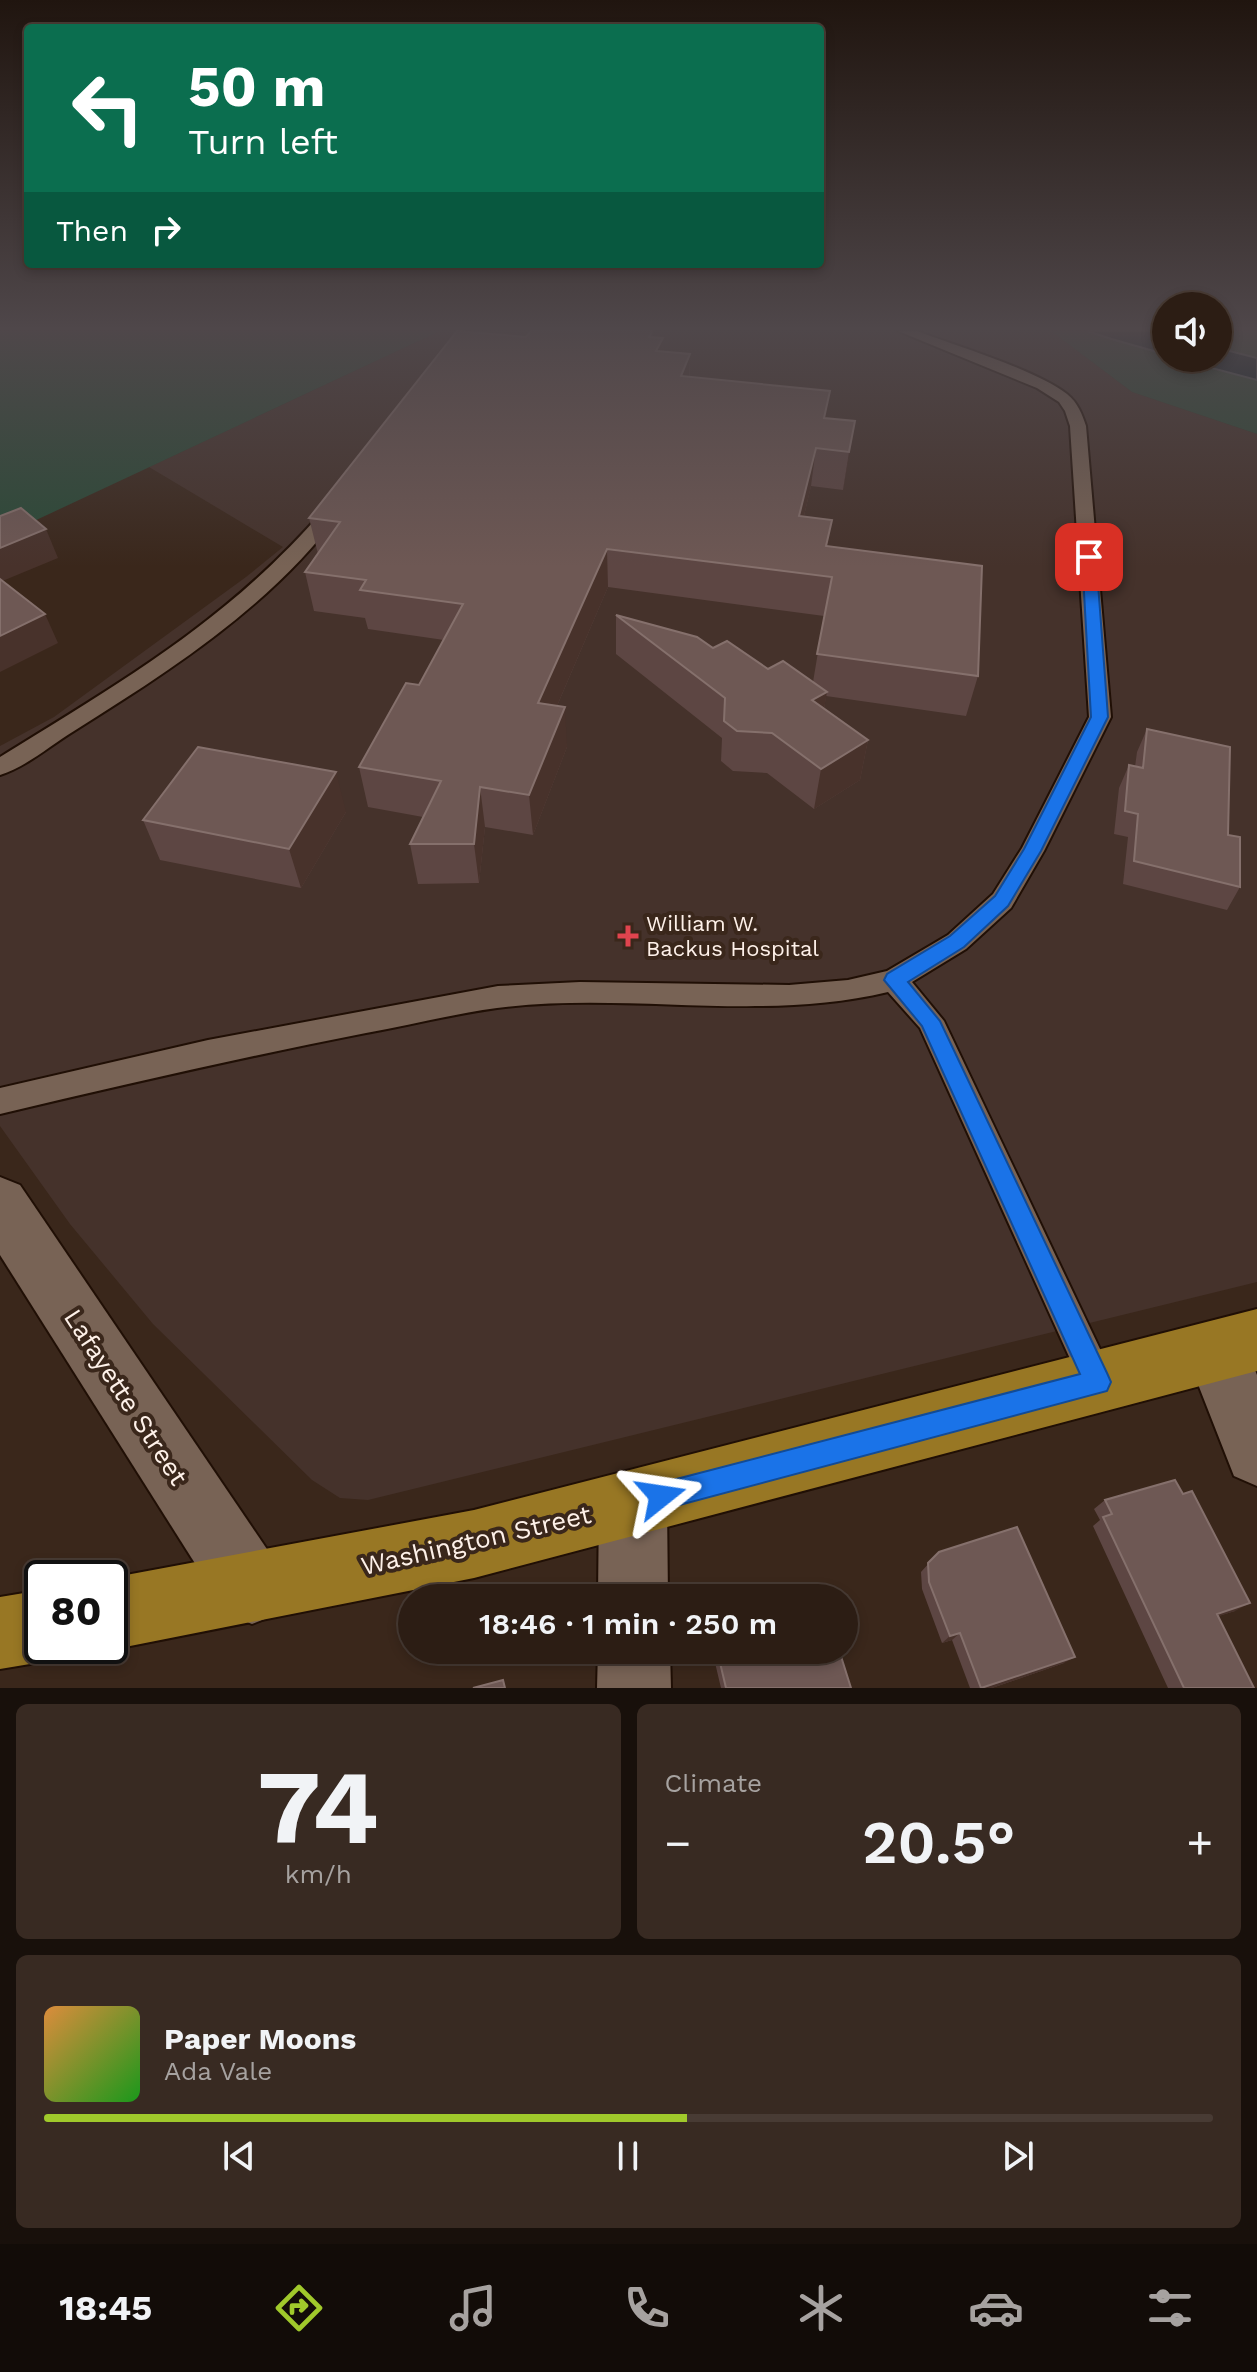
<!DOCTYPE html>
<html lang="en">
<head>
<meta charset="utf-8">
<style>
  body { margin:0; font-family:"Work Sans",sans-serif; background:#382a22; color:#f1f3f6; height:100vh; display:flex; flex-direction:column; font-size:30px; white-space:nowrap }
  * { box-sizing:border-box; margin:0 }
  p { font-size:26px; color:#a6a2a0 }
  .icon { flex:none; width:44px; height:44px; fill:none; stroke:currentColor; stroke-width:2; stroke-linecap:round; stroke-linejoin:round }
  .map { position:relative; height:1688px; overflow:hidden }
  .sheet { display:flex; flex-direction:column; gap:16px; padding:16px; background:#18100b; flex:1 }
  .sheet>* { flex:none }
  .guide { position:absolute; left:24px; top:24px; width:800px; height:244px; border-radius:8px; box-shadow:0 4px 12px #0003,0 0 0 2px #483b34; background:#0b6e4f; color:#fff; overflow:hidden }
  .buttons { position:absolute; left:1152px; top:292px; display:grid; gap:16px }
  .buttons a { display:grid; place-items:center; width:80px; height:80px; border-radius:50%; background:#2c1d14; box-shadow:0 4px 12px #0003,0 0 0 2px #483b34; font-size:40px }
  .speed { position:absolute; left:24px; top:1560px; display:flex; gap:16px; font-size:40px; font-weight:700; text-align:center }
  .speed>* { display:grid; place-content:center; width:104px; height:104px; border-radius:50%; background:#2c1d14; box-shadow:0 4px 12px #0003,0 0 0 2px #483b34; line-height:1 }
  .speed .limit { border:4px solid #111; border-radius:12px; background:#fff; color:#111 }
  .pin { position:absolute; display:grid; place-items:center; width:68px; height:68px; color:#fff; margin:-34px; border-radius:16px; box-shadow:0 4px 12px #0006 }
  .me { position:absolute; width:88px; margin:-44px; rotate:75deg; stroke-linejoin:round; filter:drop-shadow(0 0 6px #0008) }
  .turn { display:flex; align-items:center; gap:28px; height:168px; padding:0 32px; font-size:36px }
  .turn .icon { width:104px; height:104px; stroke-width:2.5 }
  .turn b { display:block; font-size:56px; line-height:68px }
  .then { display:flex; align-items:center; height:76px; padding:0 32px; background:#0003; gap:16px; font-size:30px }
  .big { font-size:60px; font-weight:600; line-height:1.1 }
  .sheet .widget { flex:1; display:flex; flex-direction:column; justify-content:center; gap:12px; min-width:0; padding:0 28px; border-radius:12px; background:#382a22 }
  .sheet .dial { align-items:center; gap:0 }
  .dial b { font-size:104px; line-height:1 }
  .song { display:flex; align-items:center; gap:24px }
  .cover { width:96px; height:96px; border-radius:12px; background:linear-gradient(135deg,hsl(30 70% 55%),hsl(120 70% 35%)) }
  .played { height:8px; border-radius:4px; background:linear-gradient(90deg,#a0c92b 55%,#483b34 55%) }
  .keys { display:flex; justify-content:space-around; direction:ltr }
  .heat { display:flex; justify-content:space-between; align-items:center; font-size:44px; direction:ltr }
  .sheet .tiles { flex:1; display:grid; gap:16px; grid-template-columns:1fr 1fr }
  .widget:last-child { grid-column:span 2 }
  .trip { position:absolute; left:398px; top:1584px; width:460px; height:80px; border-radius:40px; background:#2c1d14; box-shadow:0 4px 12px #0003,0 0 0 2px #483b34; font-weight:600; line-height:80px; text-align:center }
  .tab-bar { display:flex; height:128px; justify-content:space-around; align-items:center; background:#120c08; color:#a6a2a0 }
  .tab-bar .icon { width:56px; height:56px }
  .tab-bar .active { color:#a0c92b }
  .tab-bar b { font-size:36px; color:#f1f3f6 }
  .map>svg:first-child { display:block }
</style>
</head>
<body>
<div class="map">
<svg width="1257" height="1688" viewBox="0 0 1257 1688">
  <rect width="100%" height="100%" fill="#3a271b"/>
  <!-- medical -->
  <path fill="#45322b" d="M440,331H1051L1132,392L1257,434V1282L368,1500L340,1498L312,1480L153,1324L70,1224L0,1126V746L54,717L246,577L283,547L149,467Z"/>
  <!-- green -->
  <path fill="#2a4a37" d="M0,331H440L0,537Z
    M1051,331H1088L1166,355V358L1257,380V434L1132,392Z
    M1218,331H1257V358L1218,346Z"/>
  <!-- water -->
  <path fill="#001926" stroke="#4c5a60" stroke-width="2" d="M1088,331H1166V355C1140,346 1113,341 1088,331Z
    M1218,348L1257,358V380L1174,358H1218Z"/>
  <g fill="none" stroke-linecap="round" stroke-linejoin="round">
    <!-- service casing -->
    <g stroke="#200f05" stroke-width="4">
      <path id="service" d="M898,331H917C959,347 1034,369 1067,394C1078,403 1082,414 1086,426L1111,717L1044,851L1011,908L966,949L912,982L944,1021L1110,1370L1115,1382L1110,1394L1098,1399L1086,1394L920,1028L888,992C760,1023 627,991 497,1008C453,1014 410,1025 366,1033C243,1057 122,1085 0,1114V1088L208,1040L498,986L580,982L789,985L848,980L887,971L948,935L993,894L1022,848L1089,717L1070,426L1065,411L1059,402L1037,388Z
        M333,505L342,510C273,605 171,670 74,731C51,745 26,767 0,775V757C124,680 231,619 327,506Z"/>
    </g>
    <!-- minor casing -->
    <g stroke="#200f05" stroke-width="4">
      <path id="minor" d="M1216,1320L1238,1329L1257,1375V1486L1234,1476L1185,1351L1194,1329Z
        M633,1470L657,1480L667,1504L668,1598H598L599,1504L609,1480Z
        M598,1650H670L671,1688H597Z"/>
    </g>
    <!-- tertiary casing -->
    <g stroke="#200f05" stroke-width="4">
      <path id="tertiary" d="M0,1177L20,1185L277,1564L287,1589L277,1614L252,1624L227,1614L0,1255Z"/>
    </g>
    <!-- trunk casing -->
    <g stroke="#200f05" stroke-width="4">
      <path id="trunk" d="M1257,1309V1371L474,1578L110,1650L101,1646H110V1578L474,1510Z
        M42,1590V1646H70L67,1651L42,1662L0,1669V1597Z"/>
    </g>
    <!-- service -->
    <use href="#service" fill="#786355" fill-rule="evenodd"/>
    <!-- minor -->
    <use href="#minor" fill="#786355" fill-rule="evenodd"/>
    <!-- tertiary -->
    <use href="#tertiary" fill="#786355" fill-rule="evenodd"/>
    <!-- trunk -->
    <use href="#trunk" fill="#987724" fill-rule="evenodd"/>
  </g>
  <!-- wall -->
  <path fill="#5d4643" d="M653,331V337L663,338L662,351L690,354V377L827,418L855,421L843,490L811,486L804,516L828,546L978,676L966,716L826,696L824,709L868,740L860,780L814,809L767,773L733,771L721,761L722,738L616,654V615L713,648L768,669L813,682L824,616L608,587L557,706L567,747L533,835L485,827L479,883L418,884L410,844L423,817L368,807L359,767L419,685L444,640L368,629L365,618L314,611L305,572L318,554L309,518L526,337Z
    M1147,729L1228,835L1240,887L1227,910L1123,884L1128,837L1114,834L1119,788L1129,765L1135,767L1137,752Z
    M346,812L301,888L160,860L143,820Z
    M1105,1500L1235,1611L1218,1616L1254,1688H1168L1093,1526L1100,1520L1094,1509Z
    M939,1552L1064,1663L992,1688H970L952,1640L942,1643L922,1589L921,1572Z
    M712,1650H839L851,1688H721Z"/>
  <!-- shaded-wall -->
  <path fill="#48322b" d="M663,338L662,373L656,351Z
    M690,354L689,390L681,376Z
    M830,391L825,428L824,418Z
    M855,421L849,458L843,490L849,452Z
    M816,448L811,486L795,554L799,516Z
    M46,529L58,558L0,582V548Z
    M607,549L608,587L541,743L538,703Z
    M45,614L58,643L0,672V636Z
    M827,692L820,732L812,700Z
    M565,707L567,747L533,835L529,795Z
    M868,740L860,780L814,809L821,769Z
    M336,772L346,812L301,888L289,849Z
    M480,787L485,827L479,883L474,844Z
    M1250,1603L1235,1611L1203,1621L1217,1614Z
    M960,1633L952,1640L942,1643L950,1636Z
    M1075,1657L1064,1663L992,1688H984Z"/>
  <!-- building -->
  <path fill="#6e5854" stroke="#85706c" stroke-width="2" d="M457,331L526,337L531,331H652L649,337L663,338L656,351L690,354L681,376L830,391L824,418L855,421L849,452L816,448L799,516L832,520L826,546L982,566L978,676L817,654L832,577L607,549L538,703L565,707L529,795L480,787L474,844H410L441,781L359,767L406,683L419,685L463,604L360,590L366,580L305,572L340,522L309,518Z
    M21,508L46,529L0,548V516Z
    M0,579L45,614L0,636Z
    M616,615L697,637L713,648L727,641L768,669L783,661L827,692L812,700L868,740L821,769L772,733L737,731L724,721L725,698Z
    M1147,729L1230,747L1228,835L1240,837V887L1134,861L1138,814L1125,811L1129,765L1143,768Z
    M198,747L336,772L289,849L143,820Z
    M1175,1480L1183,1494L1192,1491L1250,1603L1217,1614L1254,1688H1184L1103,1517L1112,1514L1105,1500Z
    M1017,1527L1075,1657L981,1688L960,1633L950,1636L929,1582L928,1563L939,1552Z
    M782,1588L786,1598H750Z
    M717,1650H839L851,1688H726Z
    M503,1680L505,1688H473Z"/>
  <!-- sky -->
  <linearGradient id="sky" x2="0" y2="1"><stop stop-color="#20150f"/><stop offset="0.58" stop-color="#4f474a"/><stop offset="1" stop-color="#4f474a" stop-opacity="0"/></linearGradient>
  <rect width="1257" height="567" fill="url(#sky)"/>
  <!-- route -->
  <path fill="#1a73e8" stroke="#114b97" stroke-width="2" d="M1089,553L1096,557L1108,717L1041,851L1008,906L964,947L908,982L940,1021L1107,1373L1111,1382L1107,1391L661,1510L651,1506L647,1496L651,1487L661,1483L1080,1374L922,1026L884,980L887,974L950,936L995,896L1024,849L1091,717L1082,557Z"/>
  <!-- markers -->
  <path fill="#e0444e" stroke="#3a271b" stroke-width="3" d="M624 924h8v8h8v8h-8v8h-8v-8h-8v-8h8z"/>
  <g text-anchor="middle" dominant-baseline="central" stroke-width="8" stroke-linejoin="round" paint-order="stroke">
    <!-- poi labels -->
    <g font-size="22" fill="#fef1e9" stroke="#3a271b" text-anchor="start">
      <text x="646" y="923">William W.<tspan x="646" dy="25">Backus Hospital</tspan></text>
    </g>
    <!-- near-street labels -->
    <g font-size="26" fill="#fef1e9" stroke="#3a271b">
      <text transform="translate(126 1397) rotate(57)">Lafayette Street</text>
      <text transform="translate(476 1540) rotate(-13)">Washington Street</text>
    </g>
  </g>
</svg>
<div class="buttons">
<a><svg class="icon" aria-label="sound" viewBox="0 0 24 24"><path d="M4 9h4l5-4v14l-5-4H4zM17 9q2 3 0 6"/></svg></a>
</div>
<div class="speed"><div class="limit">80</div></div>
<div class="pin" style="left:1089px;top:557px;background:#d93025"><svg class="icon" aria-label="arrive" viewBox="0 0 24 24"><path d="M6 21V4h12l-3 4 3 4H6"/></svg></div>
<svg class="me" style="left:661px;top:1496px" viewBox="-20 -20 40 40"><path d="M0-17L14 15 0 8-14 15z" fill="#1a73e8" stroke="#fff" stroke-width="4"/></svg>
<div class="trip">18:46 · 1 min · 250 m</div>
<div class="guide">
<div class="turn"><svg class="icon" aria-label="left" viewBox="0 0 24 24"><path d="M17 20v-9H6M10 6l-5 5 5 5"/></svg><div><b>50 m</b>Turn left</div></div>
<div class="then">Then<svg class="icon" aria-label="right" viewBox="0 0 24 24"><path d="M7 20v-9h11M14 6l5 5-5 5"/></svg></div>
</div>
</div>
<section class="sheet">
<div class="tiles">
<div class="widget dial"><b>74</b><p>km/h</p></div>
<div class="widget"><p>Climate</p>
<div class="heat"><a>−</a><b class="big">20.5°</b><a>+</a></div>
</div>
<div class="widget">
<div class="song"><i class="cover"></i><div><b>Paper Moons</b><p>Ada Vale</p></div></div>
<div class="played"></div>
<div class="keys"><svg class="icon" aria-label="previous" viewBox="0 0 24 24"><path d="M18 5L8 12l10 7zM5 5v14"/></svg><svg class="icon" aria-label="pause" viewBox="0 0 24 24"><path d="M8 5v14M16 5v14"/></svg><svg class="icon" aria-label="next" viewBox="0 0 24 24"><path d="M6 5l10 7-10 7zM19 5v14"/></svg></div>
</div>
</div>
</section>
<nav class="tab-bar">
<b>18:45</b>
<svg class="icon active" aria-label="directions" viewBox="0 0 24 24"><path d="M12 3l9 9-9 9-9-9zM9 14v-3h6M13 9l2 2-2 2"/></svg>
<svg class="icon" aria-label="music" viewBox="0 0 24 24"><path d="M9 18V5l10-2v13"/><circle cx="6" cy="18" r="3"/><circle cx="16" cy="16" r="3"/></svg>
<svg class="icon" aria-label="phone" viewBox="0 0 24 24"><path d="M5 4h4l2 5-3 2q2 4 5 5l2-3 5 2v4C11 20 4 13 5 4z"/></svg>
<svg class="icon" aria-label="climate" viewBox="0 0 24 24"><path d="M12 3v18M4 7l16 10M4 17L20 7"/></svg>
<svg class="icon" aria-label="car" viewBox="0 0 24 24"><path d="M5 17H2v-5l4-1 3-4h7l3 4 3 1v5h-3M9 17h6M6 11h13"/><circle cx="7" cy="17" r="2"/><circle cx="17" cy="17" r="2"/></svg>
<svg class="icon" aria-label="filters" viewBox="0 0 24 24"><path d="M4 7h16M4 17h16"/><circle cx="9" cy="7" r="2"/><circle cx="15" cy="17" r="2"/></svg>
</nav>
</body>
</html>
